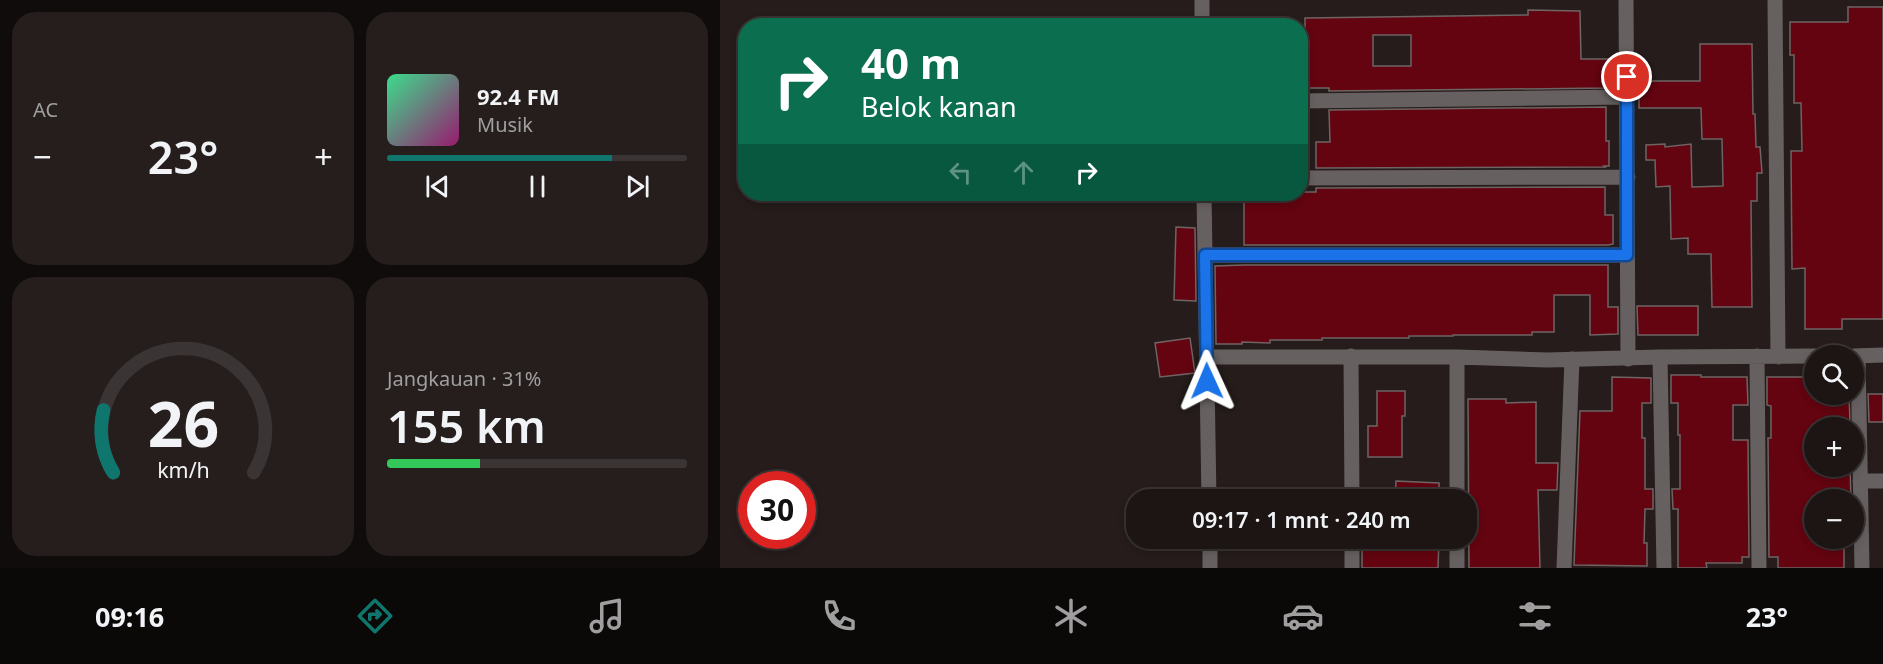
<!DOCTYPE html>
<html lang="id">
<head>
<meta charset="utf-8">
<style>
  body { margin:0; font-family:"Noto Sans",sans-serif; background:#251e1d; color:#f1f3f6; height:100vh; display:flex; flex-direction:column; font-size:22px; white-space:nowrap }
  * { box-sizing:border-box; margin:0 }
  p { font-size:20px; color:#a09fa0 }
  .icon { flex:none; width:33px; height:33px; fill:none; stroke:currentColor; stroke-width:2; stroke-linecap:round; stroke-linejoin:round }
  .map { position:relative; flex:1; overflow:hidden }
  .panel { display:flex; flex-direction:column; gap:12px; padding:12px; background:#0f0c0b; width:720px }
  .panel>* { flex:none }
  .guide { position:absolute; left:18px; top:18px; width:570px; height:183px; border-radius:24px; box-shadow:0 3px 9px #0003,0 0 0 2px #3a3434; background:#0b6e4f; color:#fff; overflow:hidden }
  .fabs { position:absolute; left:1084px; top:345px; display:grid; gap:12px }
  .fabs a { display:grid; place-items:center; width:60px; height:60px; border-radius:50%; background:#1c1514; box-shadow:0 3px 9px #0003,0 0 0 2px #3a3434; font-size:30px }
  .speed { position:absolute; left:18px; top:471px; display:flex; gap:12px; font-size:30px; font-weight:700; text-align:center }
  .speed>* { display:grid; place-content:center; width:78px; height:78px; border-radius:50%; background:#1c1514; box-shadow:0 3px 9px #0003,0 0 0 2px #3a3434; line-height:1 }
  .speed .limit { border:9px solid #d22; background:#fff; color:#111 }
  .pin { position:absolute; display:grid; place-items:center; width:51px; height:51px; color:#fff; margin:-26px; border:3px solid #fff; border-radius:50%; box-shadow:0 2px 6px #0007 }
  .me { position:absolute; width:66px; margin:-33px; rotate:359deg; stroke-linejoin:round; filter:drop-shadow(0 0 4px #0008) }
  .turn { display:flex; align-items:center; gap:21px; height:126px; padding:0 24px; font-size:27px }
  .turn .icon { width:78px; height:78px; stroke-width:2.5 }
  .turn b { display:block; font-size:42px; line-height:51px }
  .lanes { display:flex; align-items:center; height:57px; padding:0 24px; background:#0003; justify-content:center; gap:30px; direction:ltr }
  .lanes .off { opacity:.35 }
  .big { font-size:45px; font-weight:600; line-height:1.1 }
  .panel .tile { flex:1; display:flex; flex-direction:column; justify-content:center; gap:9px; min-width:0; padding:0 21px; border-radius:24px; background:#251e1d }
  .panel .dial { align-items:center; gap:0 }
  .dial svg { height:156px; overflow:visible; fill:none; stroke:#3a3434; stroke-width:7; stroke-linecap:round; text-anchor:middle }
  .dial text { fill:#f1f3f6; stroke:none }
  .song { display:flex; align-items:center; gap:18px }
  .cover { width:72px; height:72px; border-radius:9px; background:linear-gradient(135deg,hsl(150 70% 55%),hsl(320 70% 35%)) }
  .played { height:6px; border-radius:3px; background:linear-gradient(90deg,#0f766e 75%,#3a3434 75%) }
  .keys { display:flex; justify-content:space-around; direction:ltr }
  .heat { display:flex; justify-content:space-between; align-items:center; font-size:33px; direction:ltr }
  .charge { height:9px; border-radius:4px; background:linear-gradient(90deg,#34c759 31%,#3a3434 0) }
  .panel .tiles { flex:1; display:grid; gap:12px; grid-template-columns:repeat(2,1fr) }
  .trip { position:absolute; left:406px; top:489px; width:351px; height:60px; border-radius:24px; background:#1c1514; box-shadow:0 3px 9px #0003,0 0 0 2px #3a3434; font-weight:600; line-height:60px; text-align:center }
  .tabs { display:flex; height:96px; justify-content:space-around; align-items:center; background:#0b0808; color:#a09fa0 }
  .tabs .icon { width:42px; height:42px }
  .tabs .selected { color:#0f766e }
  .tabs b { font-size:27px; color:#f1f3f6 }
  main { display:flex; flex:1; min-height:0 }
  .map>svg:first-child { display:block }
</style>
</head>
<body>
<main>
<section class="panel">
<div class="tiles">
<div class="tile"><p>AC</p>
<div class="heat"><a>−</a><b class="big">23°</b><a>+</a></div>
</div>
<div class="tile">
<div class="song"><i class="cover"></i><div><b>92.4 FM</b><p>Musik</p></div></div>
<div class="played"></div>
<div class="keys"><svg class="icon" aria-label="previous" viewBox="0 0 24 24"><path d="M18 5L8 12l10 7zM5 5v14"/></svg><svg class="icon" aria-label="pause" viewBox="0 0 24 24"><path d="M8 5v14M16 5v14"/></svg><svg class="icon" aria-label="next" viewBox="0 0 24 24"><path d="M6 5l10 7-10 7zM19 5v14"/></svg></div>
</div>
<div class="tile dial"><svg viewBox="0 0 100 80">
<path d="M14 69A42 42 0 1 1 86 69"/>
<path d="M14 69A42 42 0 0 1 9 37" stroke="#0f766e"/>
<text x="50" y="56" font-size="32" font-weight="700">26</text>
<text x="50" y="72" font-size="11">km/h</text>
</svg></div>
<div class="tile"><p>Jangkauan · 31%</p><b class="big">155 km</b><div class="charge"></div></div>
</div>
</section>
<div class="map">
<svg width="1163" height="568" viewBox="0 0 1163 568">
  <rect width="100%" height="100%" fill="#251c1b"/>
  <!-- building -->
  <path fill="#630410" stroke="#6f6463" stroke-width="1.5" fill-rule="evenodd" d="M1128,7H1163V319H1122V329H1085V268L1072,269L1071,151H1082L1081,103H1074V55H1070V22H1128Z
    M808,10L860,11L861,59H888V85L886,88L609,91V88H585V18L808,15ZM653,35H691V66H653Z
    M980,44H1032L1033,114H1035L1036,147H1040L1042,173H1037V201H1031L1032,307H992L991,254H968V238L951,239L950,186L936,187L935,160H926V145L945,144V147L971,144L972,187L1003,186L1002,139H982L981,108H919V81H980Z
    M886,107V141H889V166H884L885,167L596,168V142H610L609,110Z
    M885,187V215H893V244L888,245H524V194H580V192H596V188Z
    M456,227L475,228L476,301L454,300Z
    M524,265H888V307H898V334L870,335V295H834V332H812V335H733V336H689V338H602V340H550V343L522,342V344H496L495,266Z
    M917,306H978V335H918Z
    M470,338L475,373L440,377L435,343Z
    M951,375H981V377H1027L1028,405H1013V440H1028L1029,557H1022V563H986L987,568H958V509H953L952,489H960V435H958V403H951Z
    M892,377L931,378V403H922V438H925V489H933V509H925L924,543H927V566L854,565L860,411H892Z
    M1047,377H1095V394H1129L1130,423H1128V428H1095V466H1130L1131,500H1095V538H1121V543H1124V568H1058V557H1049L1048,438H1051V406L1047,405Z
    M657,391H685V416H682V457H648V426H657Z
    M1148,394H1163V422H1149Z
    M748,399H786V403L816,402V463H838L837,490H818L820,568H749Z
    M676,481L719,483V500H675Z
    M642,538H719L718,568H642Z"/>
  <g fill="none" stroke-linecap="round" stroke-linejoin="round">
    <!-- minor -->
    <path stroke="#666160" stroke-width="15" d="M482,0V26
      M906,0L908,359
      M1055,0L1058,357
      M580,101L907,97
      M580,178L908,177
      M484,194L489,500
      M485,255H907
      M631,356L632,500
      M1037,356L1039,568
      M1134,356L1163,355
      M1138,356L1142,568
      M487,357H737L827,360L940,357L1095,356
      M940,357L944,568
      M1140,481H1163
      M737,500V357
      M490,538V568
      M632,538V568
      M737,568V538
      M844,568L852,359"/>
  </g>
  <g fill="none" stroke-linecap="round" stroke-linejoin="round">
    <!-- route casing -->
    <g stroke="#114b97" stroke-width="15">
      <path id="route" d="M487,381L485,255H907V77"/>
    </g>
    <!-- route -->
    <use href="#route" stroke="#1a73e8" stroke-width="10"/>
  </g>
</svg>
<div class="fabs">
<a><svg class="icon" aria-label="search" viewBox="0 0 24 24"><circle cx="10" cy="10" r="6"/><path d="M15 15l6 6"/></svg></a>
<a>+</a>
<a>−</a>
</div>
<div class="speed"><div class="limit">30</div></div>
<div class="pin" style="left:907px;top:77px;background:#d93025"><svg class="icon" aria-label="arrive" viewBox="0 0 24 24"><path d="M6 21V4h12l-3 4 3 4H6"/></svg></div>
<svg class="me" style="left:487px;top:381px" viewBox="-20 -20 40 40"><path d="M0-17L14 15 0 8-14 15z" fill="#1a73e8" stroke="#fff" stroke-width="4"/></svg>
<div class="trip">09:17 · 1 mnt · 240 m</div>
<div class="guide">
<div class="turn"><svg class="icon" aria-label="right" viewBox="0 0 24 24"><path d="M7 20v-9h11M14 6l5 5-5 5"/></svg><div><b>40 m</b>Belok kanan</div></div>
<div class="lanes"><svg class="icon off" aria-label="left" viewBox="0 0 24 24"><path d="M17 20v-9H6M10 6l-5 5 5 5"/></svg><svg class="icon off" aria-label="ahead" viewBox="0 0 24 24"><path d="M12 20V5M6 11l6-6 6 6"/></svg><svg class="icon" aria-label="right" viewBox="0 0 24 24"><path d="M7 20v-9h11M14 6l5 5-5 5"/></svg></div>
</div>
</div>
</main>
<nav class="tabs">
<b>09:16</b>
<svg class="icon selected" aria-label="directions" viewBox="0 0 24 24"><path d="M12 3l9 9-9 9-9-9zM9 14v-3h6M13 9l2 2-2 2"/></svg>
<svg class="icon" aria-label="music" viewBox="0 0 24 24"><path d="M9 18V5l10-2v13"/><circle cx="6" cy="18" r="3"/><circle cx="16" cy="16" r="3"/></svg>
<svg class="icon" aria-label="phone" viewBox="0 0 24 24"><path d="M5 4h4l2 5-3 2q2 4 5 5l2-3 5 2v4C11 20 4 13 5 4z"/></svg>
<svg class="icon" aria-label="climate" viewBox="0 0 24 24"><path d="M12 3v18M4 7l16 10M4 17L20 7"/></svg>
<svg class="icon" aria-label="car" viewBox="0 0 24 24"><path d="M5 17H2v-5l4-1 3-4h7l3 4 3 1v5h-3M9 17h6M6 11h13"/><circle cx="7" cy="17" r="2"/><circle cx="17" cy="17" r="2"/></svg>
<svg class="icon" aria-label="filters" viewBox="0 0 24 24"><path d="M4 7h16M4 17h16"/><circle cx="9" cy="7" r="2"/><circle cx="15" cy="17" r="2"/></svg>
<b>23°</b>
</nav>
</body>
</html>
